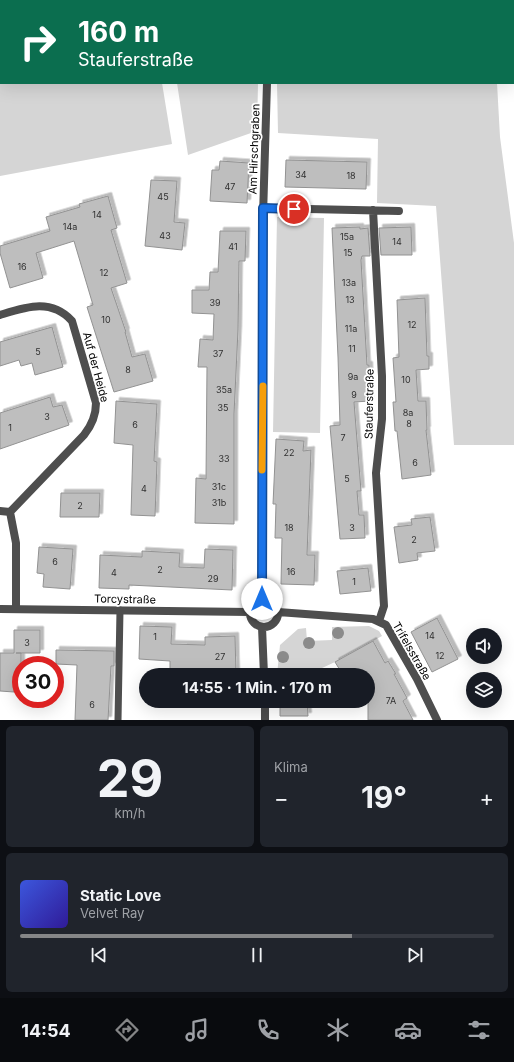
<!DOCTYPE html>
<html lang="de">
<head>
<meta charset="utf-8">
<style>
  body { margin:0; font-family:Inter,sans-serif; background:#20242c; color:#f1f3f6; height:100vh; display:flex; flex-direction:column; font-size:15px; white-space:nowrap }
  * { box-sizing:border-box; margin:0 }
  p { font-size:13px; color:#9ea1a6 }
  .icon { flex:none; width:22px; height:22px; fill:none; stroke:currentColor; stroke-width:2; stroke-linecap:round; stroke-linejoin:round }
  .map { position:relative; height:720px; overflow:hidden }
  .drawer { display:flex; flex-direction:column; gap:6px; padding:6px; background:#0d0f14; flex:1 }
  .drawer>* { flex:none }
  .banner { position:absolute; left:0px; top:0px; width:514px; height:84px; box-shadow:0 4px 16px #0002; background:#0b6e4f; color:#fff; overflow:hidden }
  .fabs { position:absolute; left:466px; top:628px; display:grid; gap:8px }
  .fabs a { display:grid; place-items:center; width:36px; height:36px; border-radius:50%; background:#171b24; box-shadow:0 4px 16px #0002; font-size:20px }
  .speed { position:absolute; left:12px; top:656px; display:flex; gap:8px; font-size:20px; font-weight:700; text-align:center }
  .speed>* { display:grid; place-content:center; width:52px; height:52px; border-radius:50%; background:#171b24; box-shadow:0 4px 16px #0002; line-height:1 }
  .speed .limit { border:6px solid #d22; background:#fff; color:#111 }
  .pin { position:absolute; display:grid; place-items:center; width:34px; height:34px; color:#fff; margin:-17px; border:2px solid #fff; border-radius:50%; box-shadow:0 1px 4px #0007 }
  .me { position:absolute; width:44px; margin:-22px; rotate:0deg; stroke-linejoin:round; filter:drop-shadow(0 0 3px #0008) }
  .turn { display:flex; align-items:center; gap:14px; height:84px; padding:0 12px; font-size:18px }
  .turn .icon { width:52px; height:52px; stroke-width:2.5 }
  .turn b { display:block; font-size:28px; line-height:34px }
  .big { font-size:30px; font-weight:700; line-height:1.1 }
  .drawer .card { flex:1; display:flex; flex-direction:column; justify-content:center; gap:6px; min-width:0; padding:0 14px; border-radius:6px; background:#20242c }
  .drawer .dial { align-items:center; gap:0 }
  .dial b { font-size:52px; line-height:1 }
  .song { display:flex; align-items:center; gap:12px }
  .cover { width:48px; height:48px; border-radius:6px; background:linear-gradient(135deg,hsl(230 70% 55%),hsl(250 70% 35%)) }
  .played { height:4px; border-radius:2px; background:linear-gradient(90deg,#858687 70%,#363941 70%) }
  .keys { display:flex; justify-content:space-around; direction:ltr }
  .heat { display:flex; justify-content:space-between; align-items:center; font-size:22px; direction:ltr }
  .drawer .tiles { flex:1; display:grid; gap:6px; grid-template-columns:1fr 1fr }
  .card:last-child { grid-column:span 2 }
  .trip { position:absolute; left:139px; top:668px; width:236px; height:40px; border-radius:20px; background:#171b24; box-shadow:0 4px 16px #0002; font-weight:700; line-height:40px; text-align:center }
  .tabs { display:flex; height:64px; justify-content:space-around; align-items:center; background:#090b0e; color:#9ea1a6 }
  .tabs .icon { width:28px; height:28px }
  .tabs .selected { color:#858687 }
  .tabs b { font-size:18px; color:#f1f3f6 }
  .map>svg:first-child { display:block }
</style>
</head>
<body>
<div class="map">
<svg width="514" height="720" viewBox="0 0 514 720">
  <defs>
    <filter id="shadow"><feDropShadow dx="3.5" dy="-3.5" stdDeviation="0" flood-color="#0004"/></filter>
  </defs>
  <rect width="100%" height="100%" fill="#fff"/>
  <!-- grass -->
  <path fill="#d5d5d5" d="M0,0H150V1H1V83H162L172,144L0,176Z
    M177,83H258L257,131L188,155Z
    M277,83H497L500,137L514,243V445H454L436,206L377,203L378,139L278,133Z
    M277,217L324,218L320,433L273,432Z
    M369,626L379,631L382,636L335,662L307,675H277L280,645L298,629L306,628L307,641L332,640V627Z"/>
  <!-- building -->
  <path fill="#bebebe" stroke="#929292" filter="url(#shadow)" d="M286,160L367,162L366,189L285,187Z
    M220,161L249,163L247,203L210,201L212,170H219Z
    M151,180L177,181L174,222L185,223L182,250L145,246Z
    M108,196L117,228L111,230L127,283L111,288L126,332H125L132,357L145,354L153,381L114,392L87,307L93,305L74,241L36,253L43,278L10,288L0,253V246L50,231L46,217L80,207L79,204Z
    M360,227V229L368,228L370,256H362L361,260L367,365H369L370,401L354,402L361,491H357L359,515H364L365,538L340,539L330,426L340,425L338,357L332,228Z
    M411,227L412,255H381L379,228Z
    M220,231H246L245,261H239L238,330L234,414V524L195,523L196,478L206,479L207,367H198L200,339L213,340L214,314L192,313V290H209L210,272H218Z
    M425,298L427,356H429V369L416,370L418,401H426L427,430H426L431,475L402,479L397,431H395L393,402H396L393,358L399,357L397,300Z
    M52,327L63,367L35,375L32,363L21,366L19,360L0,366V342Z
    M50,397L53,407L62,405L69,425L0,449V413Z
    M116,401L157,404L154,461L157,462L155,516L131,515L133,445L114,443Z
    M276,439L304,441L303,451L311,450L307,555H315L314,585L281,584L282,538H275L276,504H273Z
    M61,493H100L99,517H60Z
    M430,517L435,551L417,553L418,560L399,563L394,527L412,525L411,519Z
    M39,547L73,549L70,589L43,587L44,574L37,573Z
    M205,549L233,550L232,590L129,585V589L99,588L100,555L142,557V551L180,553L179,567L204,568Z
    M368,568L371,591L340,594L337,571Z
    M437,618L458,659L432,672L411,632Z
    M140,626L172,627L171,644L205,645V637L235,636L236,674L206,675L205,672H170V661L139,659Z
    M14,630H40V653H16H21V675H15L14,692L0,691V653H14Z
    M373,641L385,663L388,661L396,674H394L407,698L403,701L413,720H368V675H343L335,662Z
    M56,650L114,651V666H111L108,720H75L77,665L56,664Z
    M280,701H307L308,716H280Z"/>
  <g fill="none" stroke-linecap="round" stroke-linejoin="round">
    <!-- lane -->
    <path stroke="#4e4e4e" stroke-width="7" d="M118,720L120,610"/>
    <!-- street -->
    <path stroke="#4e4e4e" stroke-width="8" d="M269,1V0
      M263,208L399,211
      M373,210L382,376V419L376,473L384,606L379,621
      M0,315C26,307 51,298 72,321L96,403C96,416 92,425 84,435L10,512L0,511
      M10,512L16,543V609
      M262,599L263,216L267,83
      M250 613a14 14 0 1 1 28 0a14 14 0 1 1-28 0Z
      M0,609L250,612
      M278,612L373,619L386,625L417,679L437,720
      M262,627L264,675
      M265,701V720"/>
  </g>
  <!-- trees -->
  <g fill="#8b8b8b">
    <circle cx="338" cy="633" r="6"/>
    <circle cx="309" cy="643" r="6"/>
    <circle cx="283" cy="657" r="6"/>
  </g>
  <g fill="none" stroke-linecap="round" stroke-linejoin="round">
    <!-- route casing -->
    <g stroke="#114b97" stroke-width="10">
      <path id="route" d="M262,599L263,208L294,209"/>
    </g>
    <!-- route -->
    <use href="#route" stroke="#1a73e8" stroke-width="7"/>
    <!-- slow -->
    <path stroke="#f59e0b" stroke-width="7" d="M262,470L263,386"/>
  </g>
  <g text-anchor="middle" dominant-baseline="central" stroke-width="3.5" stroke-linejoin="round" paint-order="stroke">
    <!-- number labels -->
    <g font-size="9" fill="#303030">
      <text x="301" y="174">34</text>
      <text x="351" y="175">18</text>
      <text x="230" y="186">47</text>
      <text x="163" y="196">45</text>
      <text x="97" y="214">14</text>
      <text x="70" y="226">14a</text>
      <text x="165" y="235">43</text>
      <text x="347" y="236">15a</text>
      <text x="397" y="241">14</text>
      <text x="233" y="246">41</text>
      <text x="348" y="252">15</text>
      <text x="22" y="266">16</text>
      <text x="104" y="272">12</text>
      <text x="349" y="282">13a</text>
      <text x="350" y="299">13</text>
      <text x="215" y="302">39</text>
      <text x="106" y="319">10</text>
      <text x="412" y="324">12</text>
      <text x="351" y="328">11a</text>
      <text x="352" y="348">11</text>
      <text x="38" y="351">5</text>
      <text x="218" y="353">37</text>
      <text x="128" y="369">8</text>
      <text x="353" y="376">9a</text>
      <text x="406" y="379">10</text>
      <text x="224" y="389">35a</text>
      <text x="354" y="394">9</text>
      <text x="223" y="407">35</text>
      <text x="408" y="412">8a</text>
      <text x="47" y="416">3</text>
      <text x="409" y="423">8</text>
      <text x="135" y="424">6</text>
      <text x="10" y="427">1</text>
      <text x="343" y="437">7</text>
      <text x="289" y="452">22</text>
      <text x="224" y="458">33</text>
      <text x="415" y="462">6</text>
      <text x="347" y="478">5</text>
      <text x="219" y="486">31c</text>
      <text x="144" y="488">4</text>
      <text x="219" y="502">31b</text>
      <text x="80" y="505">2</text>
      <text x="289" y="527">18</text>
      <text x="352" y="527">3</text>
      <text x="414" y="539">2</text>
      <text x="55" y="561">6</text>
      <text x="160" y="569">2</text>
      <text x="291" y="571">16</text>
      <text x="114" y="572">4</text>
      <text x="213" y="578">29</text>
      <text x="354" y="581">1</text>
      <text x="430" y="635">14</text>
      <text x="155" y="636">1</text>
      <text x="27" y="642">3</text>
      <text x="440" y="655">12</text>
      <text x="220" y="656">27</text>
      <text x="391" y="700">7A</text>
      <text x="92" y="704">6</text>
    </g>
    <!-- street labels -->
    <g font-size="11" fill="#000" stroke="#fff">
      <text transform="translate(254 149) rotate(-88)">Am Hirschgraben</text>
      <text transform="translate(96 367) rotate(75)">Auf der Heide</text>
      <text transform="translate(369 404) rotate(-89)">Stauferstraße</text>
      <text transform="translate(125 599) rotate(1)">Torcystraße</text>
      <text transform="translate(412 651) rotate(60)">Trifelsstraße</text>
    </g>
  </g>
</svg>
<div class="fabs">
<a><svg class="icon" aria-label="sound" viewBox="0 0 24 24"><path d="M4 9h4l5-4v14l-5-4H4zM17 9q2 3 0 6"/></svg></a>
<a><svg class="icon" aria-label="layers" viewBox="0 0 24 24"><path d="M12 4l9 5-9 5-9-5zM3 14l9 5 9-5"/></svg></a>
</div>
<div class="speed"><div class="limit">30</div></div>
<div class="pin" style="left:294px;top:209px;background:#d93025"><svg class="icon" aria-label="arrive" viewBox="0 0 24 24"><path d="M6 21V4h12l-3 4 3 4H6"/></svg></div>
<svg class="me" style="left:262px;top:599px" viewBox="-20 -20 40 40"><circle r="19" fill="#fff"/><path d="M0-13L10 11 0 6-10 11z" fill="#1a73e8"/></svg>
<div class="trip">14:55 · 1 Min. · 170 m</div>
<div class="banner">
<div class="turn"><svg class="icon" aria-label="right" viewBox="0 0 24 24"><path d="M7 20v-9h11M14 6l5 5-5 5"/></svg><div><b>160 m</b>Stauferstraße</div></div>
</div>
</div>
<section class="drawer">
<div class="tiles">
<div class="card dial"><b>29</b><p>km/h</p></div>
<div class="card"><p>Klima</p>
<div class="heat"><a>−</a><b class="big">19°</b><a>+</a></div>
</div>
<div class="card">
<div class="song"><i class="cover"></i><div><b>Static Love</b><p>Velvet Ray</p></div></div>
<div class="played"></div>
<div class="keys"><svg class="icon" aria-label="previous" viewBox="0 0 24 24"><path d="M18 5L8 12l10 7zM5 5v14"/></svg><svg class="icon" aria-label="pause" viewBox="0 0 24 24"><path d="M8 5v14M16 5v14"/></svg><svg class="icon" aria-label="next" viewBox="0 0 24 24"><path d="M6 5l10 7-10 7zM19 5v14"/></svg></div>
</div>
</div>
</section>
<nav class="tabs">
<b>14:54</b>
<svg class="icon selected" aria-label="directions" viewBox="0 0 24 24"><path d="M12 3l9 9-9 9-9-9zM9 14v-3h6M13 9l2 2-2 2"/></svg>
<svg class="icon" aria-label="music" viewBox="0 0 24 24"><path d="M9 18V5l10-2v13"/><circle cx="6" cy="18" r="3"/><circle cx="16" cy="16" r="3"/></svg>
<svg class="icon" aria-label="phone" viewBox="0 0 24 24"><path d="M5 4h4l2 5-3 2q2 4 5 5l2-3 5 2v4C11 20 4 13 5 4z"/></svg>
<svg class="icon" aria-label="climate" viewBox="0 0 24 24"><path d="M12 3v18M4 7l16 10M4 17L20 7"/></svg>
<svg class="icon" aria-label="car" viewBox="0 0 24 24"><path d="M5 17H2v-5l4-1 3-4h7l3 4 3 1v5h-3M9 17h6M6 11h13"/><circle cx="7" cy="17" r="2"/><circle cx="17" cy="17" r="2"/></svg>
<svg class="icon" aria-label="filters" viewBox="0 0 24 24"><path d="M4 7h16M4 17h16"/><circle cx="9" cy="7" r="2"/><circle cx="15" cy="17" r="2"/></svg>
</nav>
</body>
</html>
